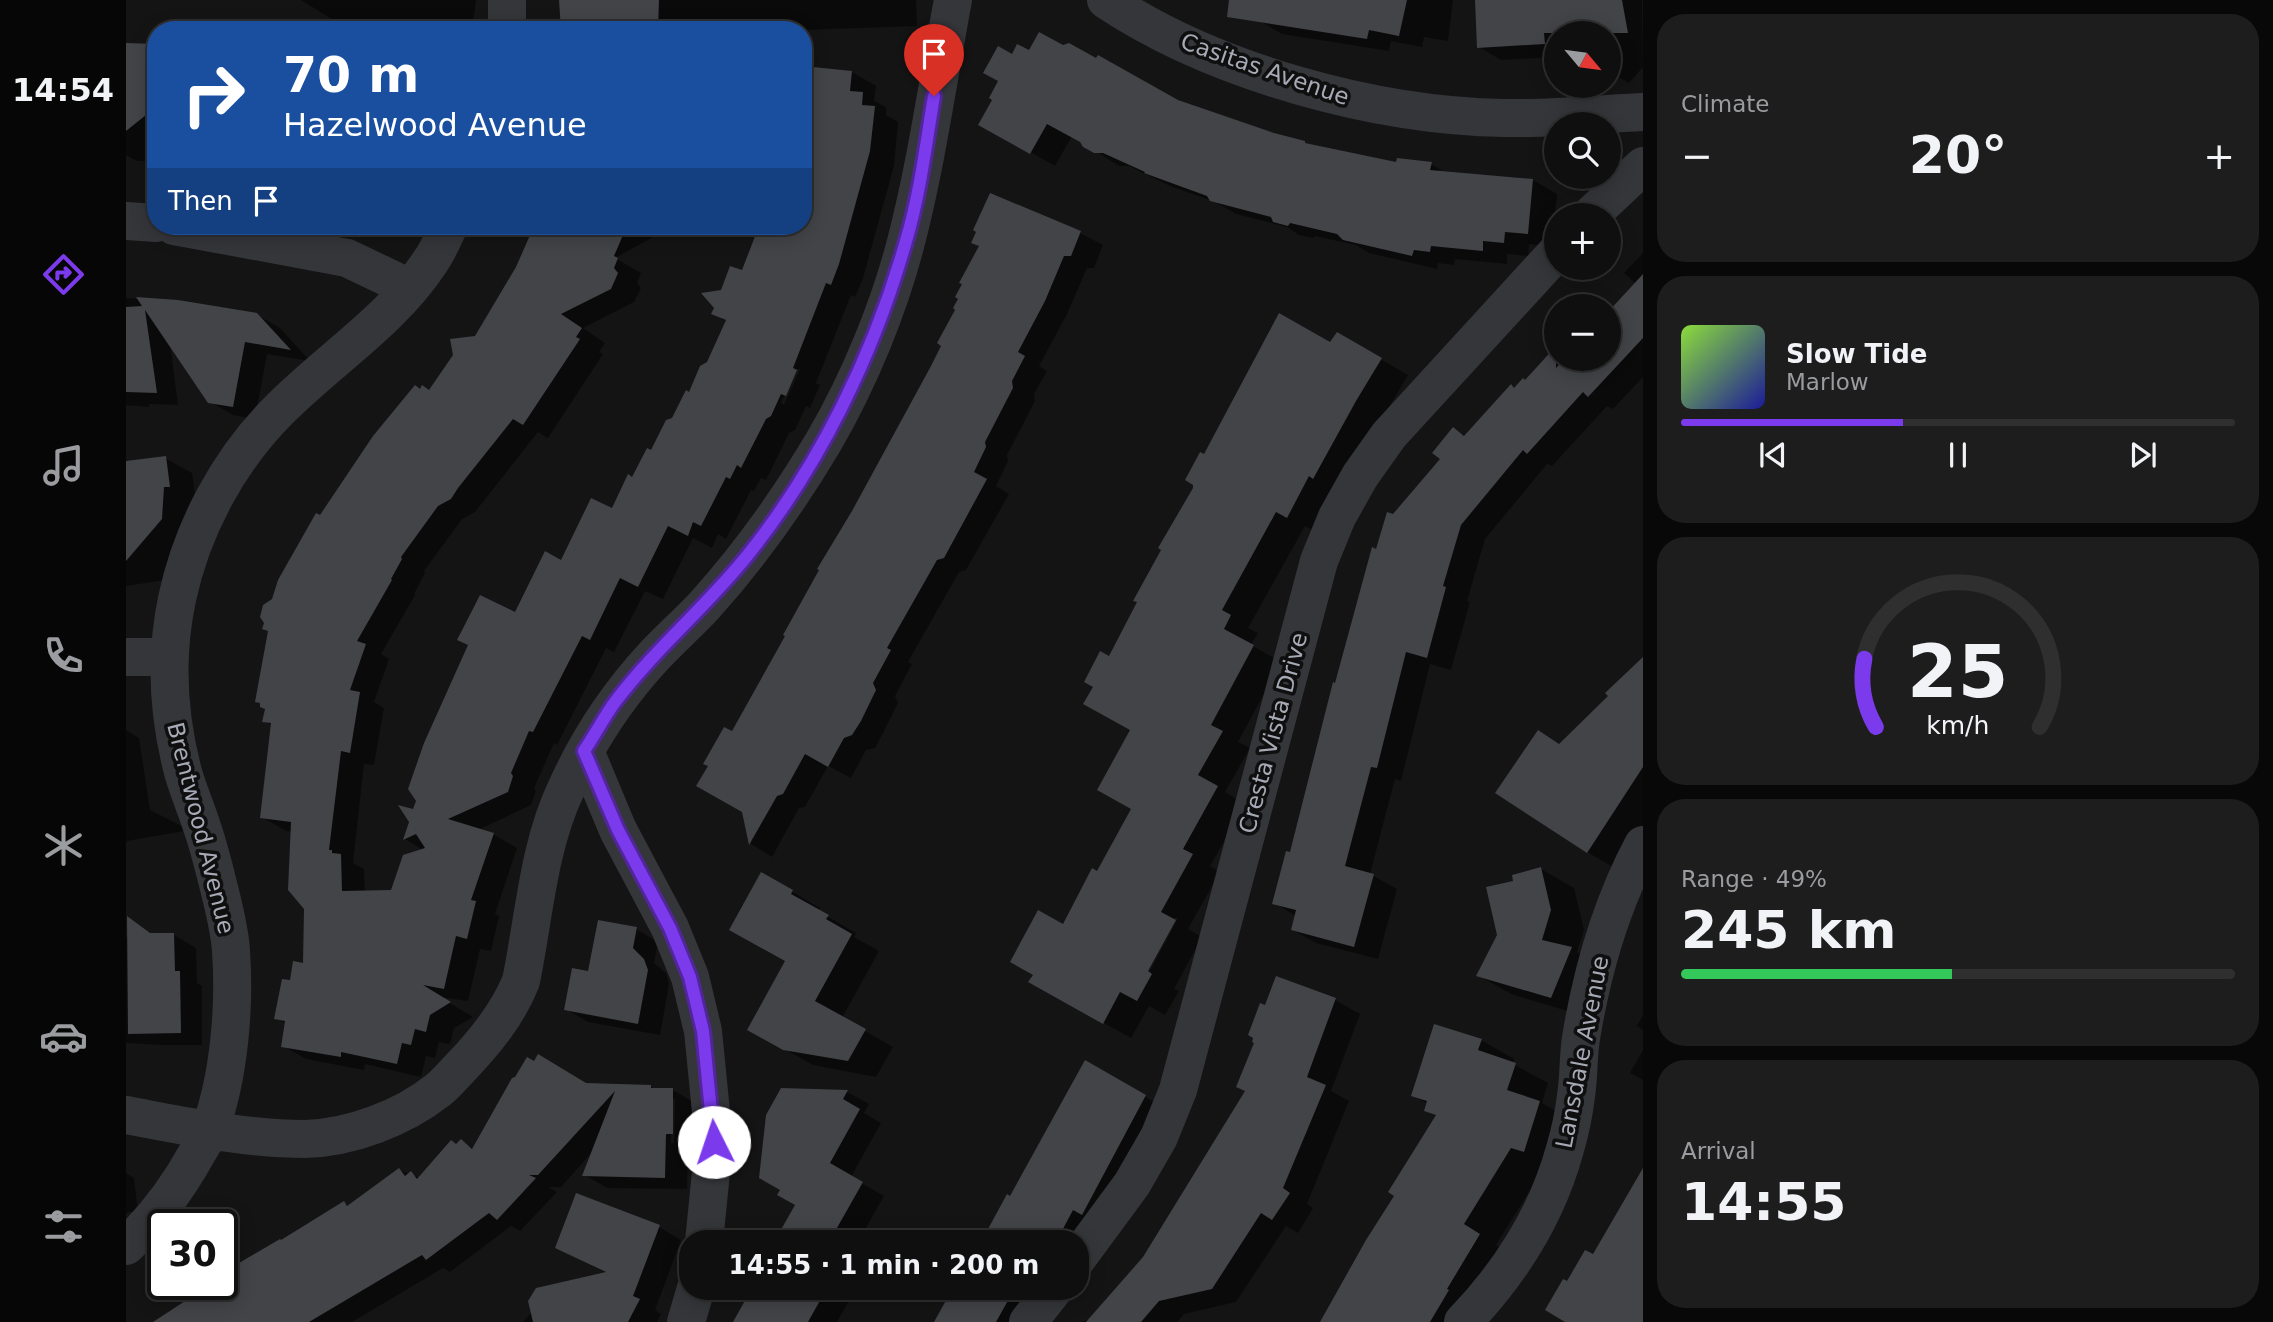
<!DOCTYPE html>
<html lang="en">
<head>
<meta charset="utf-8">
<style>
  body { margin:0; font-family:"DejaVu Sans",sans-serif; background:#1d1d1e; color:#f1f3f6; height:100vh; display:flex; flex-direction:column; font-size:26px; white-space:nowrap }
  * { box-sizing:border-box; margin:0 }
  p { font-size:23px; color:#9b9c9f }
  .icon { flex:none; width:38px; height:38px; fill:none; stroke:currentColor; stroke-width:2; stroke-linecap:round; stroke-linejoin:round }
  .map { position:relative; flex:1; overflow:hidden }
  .panel { display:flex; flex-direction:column; gap:14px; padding:14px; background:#080809; width:630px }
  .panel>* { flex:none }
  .top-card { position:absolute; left:21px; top:21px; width:665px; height:214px; border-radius:28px; box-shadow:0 4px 18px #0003,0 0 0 2px #2f2f30; background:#1a4fa0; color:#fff; overflow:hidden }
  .needle { width:46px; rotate:119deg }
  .fabs { position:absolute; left:1418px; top:21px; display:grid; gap:14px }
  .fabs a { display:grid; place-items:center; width:77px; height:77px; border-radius:50%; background:#0f0f10; box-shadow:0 4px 18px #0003,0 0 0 2px #2f2f30; font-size:35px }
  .speed { position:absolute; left:21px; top:1209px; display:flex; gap:14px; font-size:35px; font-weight:700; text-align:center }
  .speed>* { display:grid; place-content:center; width:91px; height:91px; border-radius:50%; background:#0f0f10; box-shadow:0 4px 18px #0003,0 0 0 2px #2f2f30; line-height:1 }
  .speed .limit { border:4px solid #111; border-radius:10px; background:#fff; color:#111 }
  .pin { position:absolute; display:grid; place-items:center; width:60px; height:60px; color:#fff; margin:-72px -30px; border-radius:50% 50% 50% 0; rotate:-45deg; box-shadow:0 0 7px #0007 }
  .pin .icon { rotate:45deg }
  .me { position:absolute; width:77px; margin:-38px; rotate:356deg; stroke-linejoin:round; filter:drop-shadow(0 0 5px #0008) }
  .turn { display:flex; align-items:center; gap:24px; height:147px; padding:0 21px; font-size:32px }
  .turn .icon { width:91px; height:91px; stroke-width:2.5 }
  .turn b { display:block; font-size:49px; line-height:60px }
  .then { display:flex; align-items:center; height:66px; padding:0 21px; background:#0003; gap:14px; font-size:26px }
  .big { font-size:52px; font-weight:800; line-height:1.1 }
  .panel .widget { flex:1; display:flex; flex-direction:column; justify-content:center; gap:10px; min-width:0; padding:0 24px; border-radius:28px; background:#1d1d1e }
  .panel .dial { align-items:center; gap:0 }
  .dial svg { height:182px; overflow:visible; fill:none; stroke:#2f2f30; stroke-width:7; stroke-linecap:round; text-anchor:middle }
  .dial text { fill:#f1f3f6; stroke:none }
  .song { display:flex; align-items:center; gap:21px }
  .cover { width:84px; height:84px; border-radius:10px; background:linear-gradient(135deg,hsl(90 70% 55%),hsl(240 70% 35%)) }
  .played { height:7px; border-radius:4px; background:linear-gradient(90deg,#7c3aed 40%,#2f2f30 40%) }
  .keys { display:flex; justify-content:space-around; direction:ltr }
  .heat { display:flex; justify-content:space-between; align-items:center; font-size:38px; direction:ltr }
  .charge { height:10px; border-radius:5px; background:linear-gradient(90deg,#34c759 49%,#2f2f30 0) }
  .trip { position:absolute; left:553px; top:1230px; width:410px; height:70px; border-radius:28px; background:#0f0f10; box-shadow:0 4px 18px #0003,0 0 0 2px #2f2f30; font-weight:800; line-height:70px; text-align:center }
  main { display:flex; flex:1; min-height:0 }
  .dock { display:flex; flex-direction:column; width:126px; justify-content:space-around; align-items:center; background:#060606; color:#9b9c9f }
  .dock .icon { width:49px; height:49px }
  .dock .selected { color:#7c3aed }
  .dock b { font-size:32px; color:#f1f3f6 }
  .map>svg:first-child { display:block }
</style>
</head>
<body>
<main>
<nav class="dock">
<b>14:54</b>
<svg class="icon selected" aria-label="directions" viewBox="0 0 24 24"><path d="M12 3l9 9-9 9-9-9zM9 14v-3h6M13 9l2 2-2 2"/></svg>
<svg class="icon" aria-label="music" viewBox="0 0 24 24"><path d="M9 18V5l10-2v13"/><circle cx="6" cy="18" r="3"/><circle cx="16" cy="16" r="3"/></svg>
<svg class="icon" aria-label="phone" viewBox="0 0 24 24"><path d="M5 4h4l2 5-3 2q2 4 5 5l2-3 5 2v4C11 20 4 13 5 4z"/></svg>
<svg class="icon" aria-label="climate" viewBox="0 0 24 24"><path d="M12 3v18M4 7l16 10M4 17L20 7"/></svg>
<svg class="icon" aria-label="car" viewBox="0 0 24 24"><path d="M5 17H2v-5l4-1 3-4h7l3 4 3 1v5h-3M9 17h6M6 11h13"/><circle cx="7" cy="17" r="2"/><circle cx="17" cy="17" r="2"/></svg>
<svg class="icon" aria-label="filters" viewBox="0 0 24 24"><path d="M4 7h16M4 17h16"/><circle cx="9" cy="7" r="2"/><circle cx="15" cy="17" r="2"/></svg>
</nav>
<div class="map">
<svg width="1517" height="1322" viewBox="0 0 1517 1322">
  <rect width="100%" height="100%" fill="#141415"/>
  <!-- shadow -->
  <path fill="#0007" fill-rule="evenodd" d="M175,0H350L347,24H345L344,29L311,24L310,29L263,23L262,27L207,20Z
    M435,0H790L791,26L677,30H436Z
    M1137,0H1327L1322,41L1298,37L1296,47L1265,41L1263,51L1156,34L1134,21Z
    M1350,0H1516L1517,67L1503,83L1482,71V33H1430V57L1375,60L1353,47Z
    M0,46L30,48V157H27L25,161H11L0,155Z
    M887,56L1051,102L1184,146L1272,164H1305L1320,173L1407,180L1431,194L1426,247L1403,244L1402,256L1381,254V264L1329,259L1328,265L1312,263L1311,269L1243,253L1230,245L1189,236L1187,238L1173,235L1161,227L1110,214L1089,202L1044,186L1003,166H993L946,136L929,166L855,124Z
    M726,72L750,86L748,101L760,107V115L772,122L768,166L737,278L729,297L725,295L690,383L694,385L684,408L680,406L669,430L663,433L640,480L635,478L628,491L625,490L600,539L592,534L586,548L567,538L537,599L519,591L488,652L480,648L431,745L428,743L408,788L410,791L405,805L352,830L367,834L391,848L369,914L373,916L365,951L354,949L342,1001L314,997L347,1017L328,1028L324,1044L313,1042L309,1058L300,1056L295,1077L239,1064L238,1070L180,1059L157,1046L161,1024L150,1018L166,982L179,965L180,908L167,832L160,831L136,817L147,725L138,721L147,600L194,517L295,391H304L350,337L392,268L410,226H543L542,229L489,258L515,273L511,283L515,288L508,302L457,328L479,343L473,352L477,354L422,438L412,432L349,512L336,519L298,571L299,573L288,594L289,595L255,654L263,659L248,702L258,708L248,765L238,764L227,863L238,869L239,893L266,892L297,850L279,839L288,811L389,614L486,510L564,394L582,364L601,322L588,314L596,292L617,272L635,226H677ZM670,369H674L658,405L655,403Z
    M865,195L954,233L977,245L968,268H961L941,314L913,366L921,371L908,394L909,401L881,455L882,461L870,486L883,494L840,570L833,572L782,662L786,664L769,696L772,703L757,733L749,748L740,750L725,778L702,766L679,807L673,808L646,857L625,844L617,811L606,734L807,366L832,309L855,246Z
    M1517,253V377L1487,409L1481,406L1426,466L1421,464L1359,539L1341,601L1344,602L1325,670L1304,664L1275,781L1269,779L1244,874L1271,889L1252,959L1190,943L1167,930L1170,916L1148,903L1165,854L1251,551L1268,516L1316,458L1327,429L1340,436L1385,386L1389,389L1430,359H1482L1510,284L1498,273Z
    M0,298L51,302L131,315L154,328L184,361L141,354L129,419L107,415L84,402L44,343L52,405L23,404V407L0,405Z
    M1211,334L1282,375L1190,532L1179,526L1122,628L1132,633L1125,645L1155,662L1112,742L1124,748L1099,792L1119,804L1084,866L1094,872L1062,929L1076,937L1048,989L1053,991L1039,1015L1023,1006L1005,1038L932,998L937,926L972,873L1008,809L1006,730L984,658L1069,489L1079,457L1205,345ZM1048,918H1052L1019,980L1016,978Z
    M39,458L66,473L70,501L64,502L62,535L46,579L0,586V460L4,462Z
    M1517,660V837L1494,871L1461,852L1434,745L1485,696Z
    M0,730L13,738L24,810L64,830L1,841L0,844Z
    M1415,869L1448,888L1458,930L1451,952L1479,968L1458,1016L1385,994L1352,975L1373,935L1389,882Z
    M636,874L694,908L692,911L730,933L728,937L753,951L716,1018L767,1047L750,1077L687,1065L623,1029L661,961Z
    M510,929L532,942L528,963L540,973L543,984L534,1035L462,1022L440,1009L463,973Z
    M48,935L70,948L71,983L76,986V1045H35L0,1043V937Z
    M1209,1000L1234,1014L1205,1091L1223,1101L1181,1204L1187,1208L1172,1233L1160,1226L1110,1302L1058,1314L1051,1322H956L964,1319L1018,1258L1121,1092L1130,1043L1141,1007Z
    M1517,1015V1030L1511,1026Z
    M1355,1040L1388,1059L1387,1064L1422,1083L1416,1103L1447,1121L1370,1245L1386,1254L1348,1322H1196L1270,1195L1311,1116L1301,1110L1302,1104L1287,1095Z
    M1517,1050V1080L1504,1073Z
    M959,1063L1041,1109L950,1242H857L881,1197L885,1198Z
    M461,1085L524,1086L530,1090H547L569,1103V1146H562L561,1189L481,1188L459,1175L467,1151L435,1187H422L431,1192L394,1231L385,1226L324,1272L317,1268L226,1322H30L96,1284L218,1203L223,1206L273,1170L294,1178L335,1141L348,1149ZM546,1099H549L548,1143H545Z
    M656,1090L721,1092L743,1104L738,1113L755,1123L725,1177L758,1196L732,1242H651L671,1205L656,1189Z
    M0,1173L8,1178L12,1211L0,1213Z
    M533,1227L555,1240L529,1310L535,1314L531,1322H397L406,1312L482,1274L431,1247Z
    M626,1288H730L711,1322H608Z
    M822,1288H919L900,1322H810L825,1295Z"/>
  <!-- building -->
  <path fill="#434448" d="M433,0H533L532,30H435Z
    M1103,0H1281L1273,36L1243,30L1241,39L1101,17Z
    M1349,0H1496L1502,33H1418L1419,44L1351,48Z
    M913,32L937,45L943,43L970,58L972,55L1052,100L1148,133L1179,141V143L1270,162L1271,158L1306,162L1304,170L1407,179L1402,234L1379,232L1378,243L1357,241V251L1305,246L1304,252L1288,250L1286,256L1217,240L1211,234L1164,223L1162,226L1147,222L1145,217L1084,201L1081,196L1018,173L1019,172L977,153H968L957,147L954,142L921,124L904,154L852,125L866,100L863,98L872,81L857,73L872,46L886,54L891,44L903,50Z
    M0,43L30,44V107L0,131Z
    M677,66L726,71L724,91L737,92L736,105L749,106L744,151L713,264L705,285L700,283L667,368L671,370L660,396L655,394L645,416L640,419L615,468L611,465L604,479L600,477L575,526L567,522L562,536L542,526L512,587L494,578L464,640L456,636L407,732L403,731L385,773L387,776L382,792L322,819L368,833L345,900L350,901L341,939L330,936L318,989L297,985L325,1002L304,1015L300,1032L289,1029L285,1045L276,1043L271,1064L215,1052V1057L155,1047L159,1021L148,1019L156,979L164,980L167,961L177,963L178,909L162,890L165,822L134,818L145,723L136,722L139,709L134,707V703L129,702L142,631L136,629L138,623L134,617L137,605L146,599L152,580L186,520L190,513L194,515L247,436L289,385L294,389L296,385L303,390L327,355L324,339L349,336L390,267L408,226H439L461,235L465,226H475L497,235L488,256L492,258L488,268L492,273L485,289L435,314L456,328L450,337L454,339L397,425L387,419L332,488L325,499L312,506L275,557L276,559L265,579L266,580L231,641L240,644L224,690L234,692L224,753L215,751L203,850H206V853L215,854L216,891L265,890L277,855L299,848L290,834L277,840L283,822L272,805L287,809L290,801L282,789L298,743L342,645L331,640L354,595L389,612L419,551L435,560L465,498L486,508L502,474L506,477L521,448L525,450L540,420L546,418L560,390L563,392L574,366L581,362L600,320L585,314L588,308L575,293L595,290L604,266L616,270L633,226H677Z
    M864,193L955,231L945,256H938L919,301L892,352L899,356L886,381L887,388L859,442L860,447L848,472L861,479L818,558L811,560L761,648L765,650L747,683L750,690L735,721L726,735L718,738L702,767L679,754L657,794L651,796L623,845L616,812L570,786L582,766L577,764L598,727L606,731L659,636L657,635L693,570L691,569L726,511L805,366L815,346L811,343L829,310L827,308L832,299L829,297L836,284L833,283L853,246L845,243L850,232L847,230Z
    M1517,274V338L1462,397L1457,392L1401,454L1397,450L1335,525L1317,586L1320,587L1301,658L1280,652L1251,768L1245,767L1219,866L1248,874L1228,947L1165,930L1170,910L1146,904L1160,851L1164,852L1207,682L1209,683L1246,547L1250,549L1261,512L1267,514L1314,459L1306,453L1327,427L1338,436L1385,384L1388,388L1397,378L1399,380L1430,346V368L1438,359H1482V312Z
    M10,297L52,300L131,313L165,350L119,342L107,407L82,403L19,310L31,393L0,392V307L16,306Z
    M1153,313L1204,342L1211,332L1256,358L1230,401L1187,479L1183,476L1161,518L1150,512L1096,610L1105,615L1098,629L1128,645L1085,725L1097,731L1072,775L1092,786L1057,849L1067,854L1035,912L1050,920L1022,971L1026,974L1011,1001L994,992L977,1024L902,982L907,975L884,962L912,910L937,924L966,868L971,871L1005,809L971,790L1004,730L957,704L967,687L958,682L974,651L983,656L1011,602L1007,601L1035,550L1032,548L1067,488V485L1059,480L1074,452L1078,454Z
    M40,456L44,487H38L36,519L0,561V461Z
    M1517,657V767L1461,853L1369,793L1412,730L1433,744L1482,696L1479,693Z
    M1415,867L1425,910L1416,940L1446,947L1425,998L1350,976L1371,935L1360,887L1387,881L1386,875Z
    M635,872L667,890L665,894L703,915L700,919L726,934L689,1001L740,1029L722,1061L657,1050L621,1030L659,961L603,930Z
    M1,916L24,933H48L49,971H54L55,1033L2,1034Z
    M472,920L511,927L507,948L518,959L522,970L512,1024L438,1010L446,968L462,971Z
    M1150,976L1210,998L1181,1077L1200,1085L1157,1188L1164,1193L1146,1220L1135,1213L1086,1289L1033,1301L1015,1322H960L1017,1257L1119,1091L1110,1087L1128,1043L1126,1042L1127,1038L1122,1035L1134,1003L1139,1005Z
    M1308,1024L1356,1039L1352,1050L1390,1063L1381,1090L1414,1101L1398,1152L1385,1148L1338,1224L1354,1234L1321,1289L1323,1290L1304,1322H1194L1240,1240L1268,1196L1262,1192L1310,1115L1298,1111L1301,1101L1285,1096Z
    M412,1054L460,1083L525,1085V1088H547V1134H540L539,1178L456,1176L489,1091L412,1175H403L410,1178L371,1220L363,1213L300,1260L296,1255L183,1322H27L76,1290L74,1287L78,1284H96V1273L154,1239L155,1240L218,1201L221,1206L273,1168L279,1176L285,1171L291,1179L325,1140L330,1144L335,1139L346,1149L386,1078L389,1077L401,1057L408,1061Z
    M959,1060L1020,1095L956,1215L947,1210L930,1242H855L881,1194L884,1196Z
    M655,1088L722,1090L717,1099L734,1109L704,1163L737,1182L703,1242H648L669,1205L651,1195L654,1190L633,1178L640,1115Z
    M1517,1168V1322H1439L1419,1310L1437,1279L1441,1281L1459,1250L1467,1254Z
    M450,1193L534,1225L507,1296L514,1299L502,1322H407L402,1301L410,1288L480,1272L429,1248Z
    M626,1288H701L682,1322H607Z
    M820,1288H889L870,1322H808L823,1295L817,1292Z"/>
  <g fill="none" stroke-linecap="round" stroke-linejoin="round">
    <!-- minor -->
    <path stroke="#35363a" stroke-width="38" d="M381,0V30
      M980,0C1088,72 1249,116 1379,118C1425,119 1471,114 1517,112
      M1465,215L1517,166
      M0,221L30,223
      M48,226L221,258L284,288
      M0,657H43
      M459,751L492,830L544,928L564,977L577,1031L588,1142L578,1242
      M0,1115C59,1126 119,1139 179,1139C224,1138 277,1118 312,1090C320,1084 327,1075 334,1068C359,1042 382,1014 395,981C408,918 412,848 440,789C462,740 491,696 528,656C544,639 562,623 578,606C624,555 663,500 698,441C733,381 764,306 781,238C801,160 812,79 827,0
      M0,1246C29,1219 51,1189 70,1155C75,1146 81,1138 84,1129C103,1077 109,1007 105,951C104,931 98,908 93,888C88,868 83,847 76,827C70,808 62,790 57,772C42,715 39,656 51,599C66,528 103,459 155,408C204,359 266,320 304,262C312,251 317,238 323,226
      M950,1260L1006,1184L1033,1137L1052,1090L1193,561L1211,517L1234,476L1263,435L1430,253
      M560,1322L570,1288
      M902,1322L929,1288
      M1337,1322C1384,1273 1421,1215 1439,1149C1444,1132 1448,1113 1450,1096C1453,1077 1452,1057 1455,1038C1466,971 1485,905 1517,845"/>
  </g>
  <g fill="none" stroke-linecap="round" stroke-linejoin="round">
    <!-- route casing -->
    <g stroke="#51269a" stroke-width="18">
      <path id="route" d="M588,1142L577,1031L564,977L544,928L492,830L458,751C469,735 478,717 489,702C529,649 580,607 621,556C694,465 748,354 780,241C794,194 800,144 808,96"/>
    </g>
    <!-- route -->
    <use href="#route" stroke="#7c3aed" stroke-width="12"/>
  </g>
  <g text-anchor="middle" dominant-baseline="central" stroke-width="7" stroke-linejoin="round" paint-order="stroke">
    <!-- street labels -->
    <g font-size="23" fill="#a6aab5" stroke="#0f0f10">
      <text transform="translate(1139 69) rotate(19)">Casitas Avenue</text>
      <text transform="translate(1147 733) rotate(-75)">Cresta Vista Drive</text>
      <text transform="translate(75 828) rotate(76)">Brentwood Avenue</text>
      <text transform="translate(1456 1052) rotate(-79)">Lansdale Avenue</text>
    </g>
  </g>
</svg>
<div class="fabs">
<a><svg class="needle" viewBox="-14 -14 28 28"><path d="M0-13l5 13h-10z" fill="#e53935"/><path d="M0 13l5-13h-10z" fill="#9b9c9f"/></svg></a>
<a><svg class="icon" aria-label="search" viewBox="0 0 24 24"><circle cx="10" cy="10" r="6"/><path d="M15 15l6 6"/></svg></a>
<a>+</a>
<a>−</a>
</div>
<div class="speed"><div class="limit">30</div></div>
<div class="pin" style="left:808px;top:96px;background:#d93025"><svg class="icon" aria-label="arrive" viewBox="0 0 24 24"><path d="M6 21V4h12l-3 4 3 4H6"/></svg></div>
<svg class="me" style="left:588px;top:1142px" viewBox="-20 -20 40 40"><circle r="19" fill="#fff"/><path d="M0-13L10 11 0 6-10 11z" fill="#7c3aed"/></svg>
<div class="trip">14:55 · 1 min · 200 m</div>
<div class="top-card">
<div class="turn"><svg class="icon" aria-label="right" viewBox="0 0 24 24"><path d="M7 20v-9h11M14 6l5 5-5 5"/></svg><div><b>70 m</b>Hazelwood Avenue</div></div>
<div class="then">Then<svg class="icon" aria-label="arrive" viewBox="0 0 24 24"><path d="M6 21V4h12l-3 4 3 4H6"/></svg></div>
</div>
</div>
<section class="panel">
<div class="widget"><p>Climate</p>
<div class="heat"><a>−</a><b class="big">20°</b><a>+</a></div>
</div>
<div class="widget">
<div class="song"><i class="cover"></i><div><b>Slow Tide</b><p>Marlow</p></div></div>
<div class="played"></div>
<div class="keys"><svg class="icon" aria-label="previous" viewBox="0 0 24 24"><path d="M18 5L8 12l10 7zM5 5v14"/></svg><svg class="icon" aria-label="pause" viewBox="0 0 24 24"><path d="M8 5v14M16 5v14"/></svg><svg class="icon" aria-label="next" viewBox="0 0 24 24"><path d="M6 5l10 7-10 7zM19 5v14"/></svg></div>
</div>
<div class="widget dial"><svg viewBox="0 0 100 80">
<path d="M14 69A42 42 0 1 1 86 69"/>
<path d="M14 69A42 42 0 0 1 9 39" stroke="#7c3aed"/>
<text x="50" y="56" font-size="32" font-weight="700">25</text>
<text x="50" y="72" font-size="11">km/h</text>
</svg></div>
<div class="widget"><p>Range · 49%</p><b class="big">245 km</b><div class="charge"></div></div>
<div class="widget"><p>Arrival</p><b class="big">14:55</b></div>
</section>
</main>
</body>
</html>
